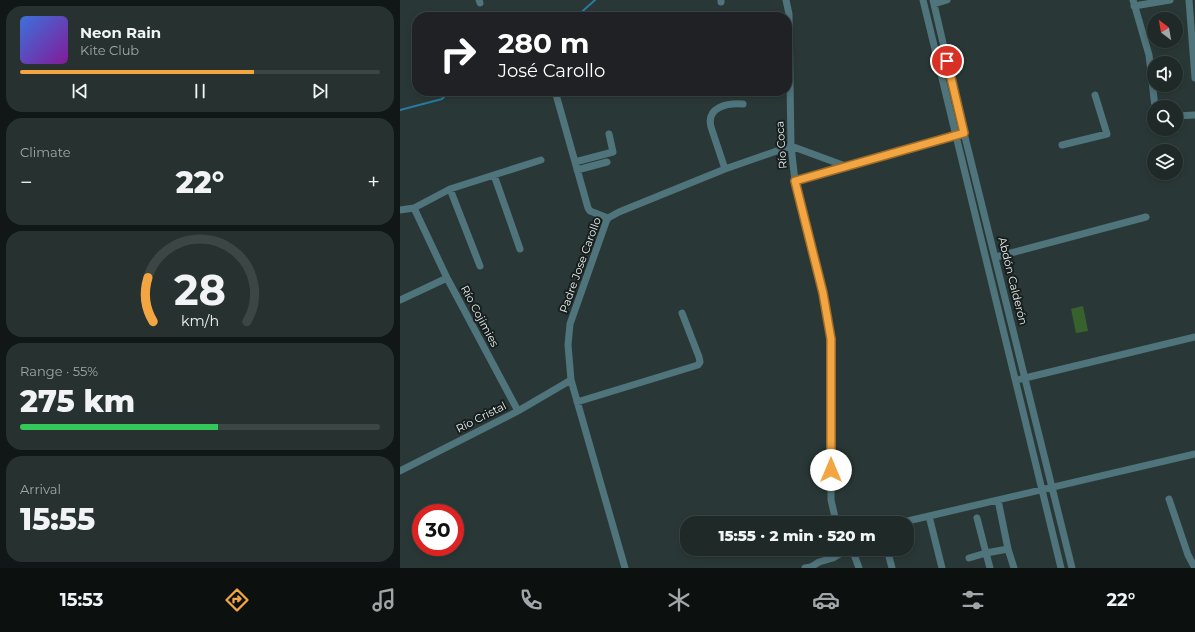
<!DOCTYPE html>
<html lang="en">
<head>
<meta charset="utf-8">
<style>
  body { margin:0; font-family:Montserrat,sans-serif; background:#273230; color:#f1f3f6; height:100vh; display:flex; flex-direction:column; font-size:15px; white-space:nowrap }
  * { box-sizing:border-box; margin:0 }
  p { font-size:13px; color:#a1a7a8 }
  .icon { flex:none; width:22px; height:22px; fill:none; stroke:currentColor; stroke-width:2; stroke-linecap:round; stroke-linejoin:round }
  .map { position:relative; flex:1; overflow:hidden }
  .details { display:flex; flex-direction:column; gap:6px; padding:6px; background:#111716; width:400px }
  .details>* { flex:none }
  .top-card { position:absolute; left:12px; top:12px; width:380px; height:84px; border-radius:16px; box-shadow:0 2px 6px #0003,0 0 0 1px #3c4645; background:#202124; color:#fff; overflow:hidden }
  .needle { width:26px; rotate:329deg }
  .tools { position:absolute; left:747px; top:12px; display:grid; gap:8px }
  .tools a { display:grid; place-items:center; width:36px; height:36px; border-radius:50%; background:#1f2a28; box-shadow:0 2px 6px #0003,0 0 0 1px #3c4645; font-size:20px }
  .speed { position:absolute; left:12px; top:504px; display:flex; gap:8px; font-size:20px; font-weight:700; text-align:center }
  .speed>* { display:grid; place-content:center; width:52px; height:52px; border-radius:50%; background:#1f2a28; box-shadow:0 2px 6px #0003,0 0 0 1px #3c4645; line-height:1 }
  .speed .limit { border:6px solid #d22; background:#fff; color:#111 }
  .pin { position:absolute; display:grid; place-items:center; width:34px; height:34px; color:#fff; margin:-17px; border:2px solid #fff; border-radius:50%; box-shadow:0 1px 4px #0007 }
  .me { position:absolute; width:44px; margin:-22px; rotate:0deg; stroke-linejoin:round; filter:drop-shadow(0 0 3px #0008) }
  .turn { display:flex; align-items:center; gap:14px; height:84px; padding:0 20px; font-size:18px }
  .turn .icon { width:52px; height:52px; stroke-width:2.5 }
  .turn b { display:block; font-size:28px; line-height:34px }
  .big { font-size:30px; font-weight:800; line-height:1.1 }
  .details .card { flex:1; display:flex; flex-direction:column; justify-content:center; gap:6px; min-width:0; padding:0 14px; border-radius:16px; background:#273230 }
  .details .dial { align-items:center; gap:0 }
  .dial svg { height:104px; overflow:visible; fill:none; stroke:#3c4645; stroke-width:7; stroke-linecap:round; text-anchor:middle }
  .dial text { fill:#f1f3f6; stroke:none }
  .song { display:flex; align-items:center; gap:12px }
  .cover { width:48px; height:48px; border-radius:6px; background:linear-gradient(135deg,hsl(220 70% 55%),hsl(290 70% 35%)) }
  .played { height:4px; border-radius:2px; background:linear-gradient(90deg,#f2a541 65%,#3c4645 65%) }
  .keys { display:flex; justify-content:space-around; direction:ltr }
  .heat { display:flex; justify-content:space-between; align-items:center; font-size:22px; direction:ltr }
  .charge { height:6px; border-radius:3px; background:linear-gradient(90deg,#34c759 55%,#3c4645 0) }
  .trip { position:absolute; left:280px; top:516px; width:234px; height:40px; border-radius:16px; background:#1f2a28; box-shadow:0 2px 6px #0003,0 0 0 1px #3c4645; font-weight:800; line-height:40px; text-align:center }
  .menu { display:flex; height:64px; justify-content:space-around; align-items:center; background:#0c1110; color:#a1a7a8 }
  .menu .icon { width:28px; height:28px }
  .menu .selected { color:#f2a541 }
  .menu b { font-size:18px; color:#f1f3f6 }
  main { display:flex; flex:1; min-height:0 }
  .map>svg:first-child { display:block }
</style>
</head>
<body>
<main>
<section class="details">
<div class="card">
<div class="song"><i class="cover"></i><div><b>Neon Rain</b><p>Kite Club</p></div></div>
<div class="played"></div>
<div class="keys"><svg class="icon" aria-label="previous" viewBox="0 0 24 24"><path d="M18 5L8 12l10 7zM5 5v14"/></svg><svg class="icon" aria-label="pause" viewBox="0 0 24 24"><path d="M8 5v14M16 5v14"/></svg><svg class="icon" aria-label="next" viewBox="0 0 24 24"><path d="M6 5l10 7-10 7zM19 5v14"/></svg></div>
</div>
<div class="card"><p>Climate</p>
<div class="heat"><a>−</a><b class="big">22°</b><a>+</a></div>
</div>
<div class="card dial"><svg viewBox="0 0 100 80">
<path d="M14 69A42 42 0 1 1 86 69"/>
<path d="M14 69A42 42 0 0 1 10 35" stroke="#f2a541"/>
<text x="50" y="56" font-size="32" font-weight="700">28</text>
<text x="50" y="72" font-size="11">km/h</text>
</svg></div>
<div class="card"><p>Range · 55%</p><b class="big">275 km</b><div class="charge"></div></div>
<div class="card"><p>Arrival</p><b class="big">15:55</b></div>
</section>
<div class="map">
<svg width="795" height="568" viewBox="0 0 795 568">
  <rect width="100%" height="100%" fill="#293836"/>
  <!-- green -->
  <path fill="#38622d" d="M683,306L688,331L676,333L671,309Z"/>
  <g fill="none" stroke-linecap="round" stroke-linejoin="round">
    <!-- stream -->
    <path stroke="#297aa0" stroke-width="2" d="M176,17L195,0
      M0,110L42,99L49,91"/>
    <!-- minor -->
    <path stroke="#4f747b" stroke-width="7" d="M79,0L80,3
      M321,0V2
      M386,0L389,14L391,146L395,181L423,293L431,339V500L435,517L438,523
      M523,0L661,568
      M533,0L564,133L672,568
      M733,0L749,55L755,107
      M789,0L795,78
      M534,4L547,0
      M734,6L770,0
      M155,91L188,208L190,211L208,218
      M776,116L795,115
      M662,145L707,134L695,95
      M175,162L213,152L209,134
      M325,169L311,127C306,107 327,103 343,104
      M177,170L207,162
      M94,175L120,249
      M395,181L558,135
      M50,189L80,266
      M0,210L14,208
      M596,257L746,217
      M47,278L14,208L50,189L141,160
      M0,300L47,278L118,411
      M621,379L795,337
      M177,402L298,365L300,362L299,357L282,313
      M0,471L118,411L171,380
      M769,499L788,555L795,568
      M598,500L608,549L614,568
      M529,516L542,568
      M577,518L586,553L608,549
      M499,523L795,454
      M452,549L459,568
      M487,549L492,568
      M569,558L586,553L590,568
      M225,568L171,380L168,345L170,324L206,222L208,218L219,212L325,169L391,146L448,167
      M405,568L411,567L419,562L433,558L448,549"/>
  </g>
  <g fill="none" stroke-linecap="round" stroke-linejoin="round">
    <!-- route casing -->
    <g stroke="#9d6b2a" stroke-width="10">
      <path id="route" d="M431,470V339L423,293L395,181L564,133L547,61"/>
    </g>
    <!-- route -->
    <use href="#route" stroke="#f2a541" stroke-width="7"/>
  </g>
  <g text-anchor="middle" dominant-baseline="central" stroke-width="4" stroke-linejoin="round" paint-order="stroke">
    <!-- street labels -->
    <g font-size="11" fill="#e8f1f0" stroke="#171e1d">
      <text transform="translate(381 145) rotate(-94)">Río Coca</text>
      <text transform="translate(180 265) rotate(-70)">Padre Jose Carollo</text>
      <text transform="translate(613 281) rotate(76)">Abdón Calderón</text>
      <text transform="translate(80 316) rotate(62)">Río Cojimies</text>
      <text transform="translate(81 417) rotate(-27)">Río Cristal</text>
    </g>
  </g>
</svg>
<div class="tools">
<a><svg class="needle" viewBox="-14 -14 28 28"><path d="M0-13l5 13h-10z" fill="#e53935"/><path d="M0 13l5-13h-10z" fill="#a1a7a8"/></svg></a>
<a><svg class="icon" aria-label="sound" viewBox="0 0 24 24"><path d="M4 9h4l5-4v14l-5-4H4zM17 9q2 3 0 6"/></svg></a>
<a><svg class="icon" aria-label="search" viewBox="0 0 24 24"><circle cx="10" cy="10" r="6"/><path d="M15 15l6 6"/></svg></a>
<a><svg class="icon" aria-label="layers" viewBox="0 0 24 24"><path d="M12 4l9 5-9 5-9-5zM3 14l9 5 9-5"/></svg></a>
</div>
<div class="speed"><div class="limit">30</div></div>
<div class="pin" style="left:547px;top:61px;background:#d93025"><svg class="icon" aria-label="arrive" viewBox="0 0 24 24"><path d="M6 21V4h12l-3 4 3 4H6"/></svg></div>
<svg class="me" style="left:431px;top:470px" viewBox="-20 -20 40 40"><circle r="19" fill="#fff"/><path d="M0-13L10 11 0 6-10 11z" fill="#f2a541"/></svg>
<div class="trip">15:55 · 2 min · 520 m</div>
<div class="top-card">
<div class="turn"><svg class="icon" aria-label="right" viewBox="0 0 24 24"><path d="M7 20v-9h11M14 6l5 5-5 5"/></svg><div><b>280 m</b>José Carollo</div></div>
</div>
</div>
</main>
<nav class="menu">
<b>15:53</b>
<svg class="icon selected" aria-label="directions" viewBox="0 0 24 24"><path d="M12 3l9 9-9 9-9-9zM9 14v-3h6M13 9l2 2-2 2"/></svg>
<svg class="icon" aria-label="music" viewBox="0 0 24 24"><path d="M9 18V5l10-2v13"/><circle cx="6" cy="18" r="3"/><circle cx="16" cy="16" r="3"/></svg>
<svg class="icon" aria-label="phone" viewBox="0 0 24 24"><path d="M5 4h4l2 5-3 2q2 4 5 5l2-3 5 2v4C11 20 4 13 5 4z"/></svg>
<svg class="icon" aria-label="climate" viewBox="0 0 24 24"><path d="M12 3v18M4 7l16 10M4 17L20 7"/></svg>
<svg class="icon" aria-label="car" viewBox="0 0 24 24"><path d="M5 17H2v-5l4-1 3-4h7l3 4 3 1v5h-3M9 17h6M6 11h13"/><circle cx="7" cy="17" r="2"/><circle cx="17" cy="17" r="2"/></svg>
<svg class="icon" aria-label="filters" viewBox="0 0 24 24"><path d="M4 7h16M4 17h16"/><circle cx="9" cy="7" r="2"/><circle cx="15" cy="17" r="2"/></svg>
<b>22°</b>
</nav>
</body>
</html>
